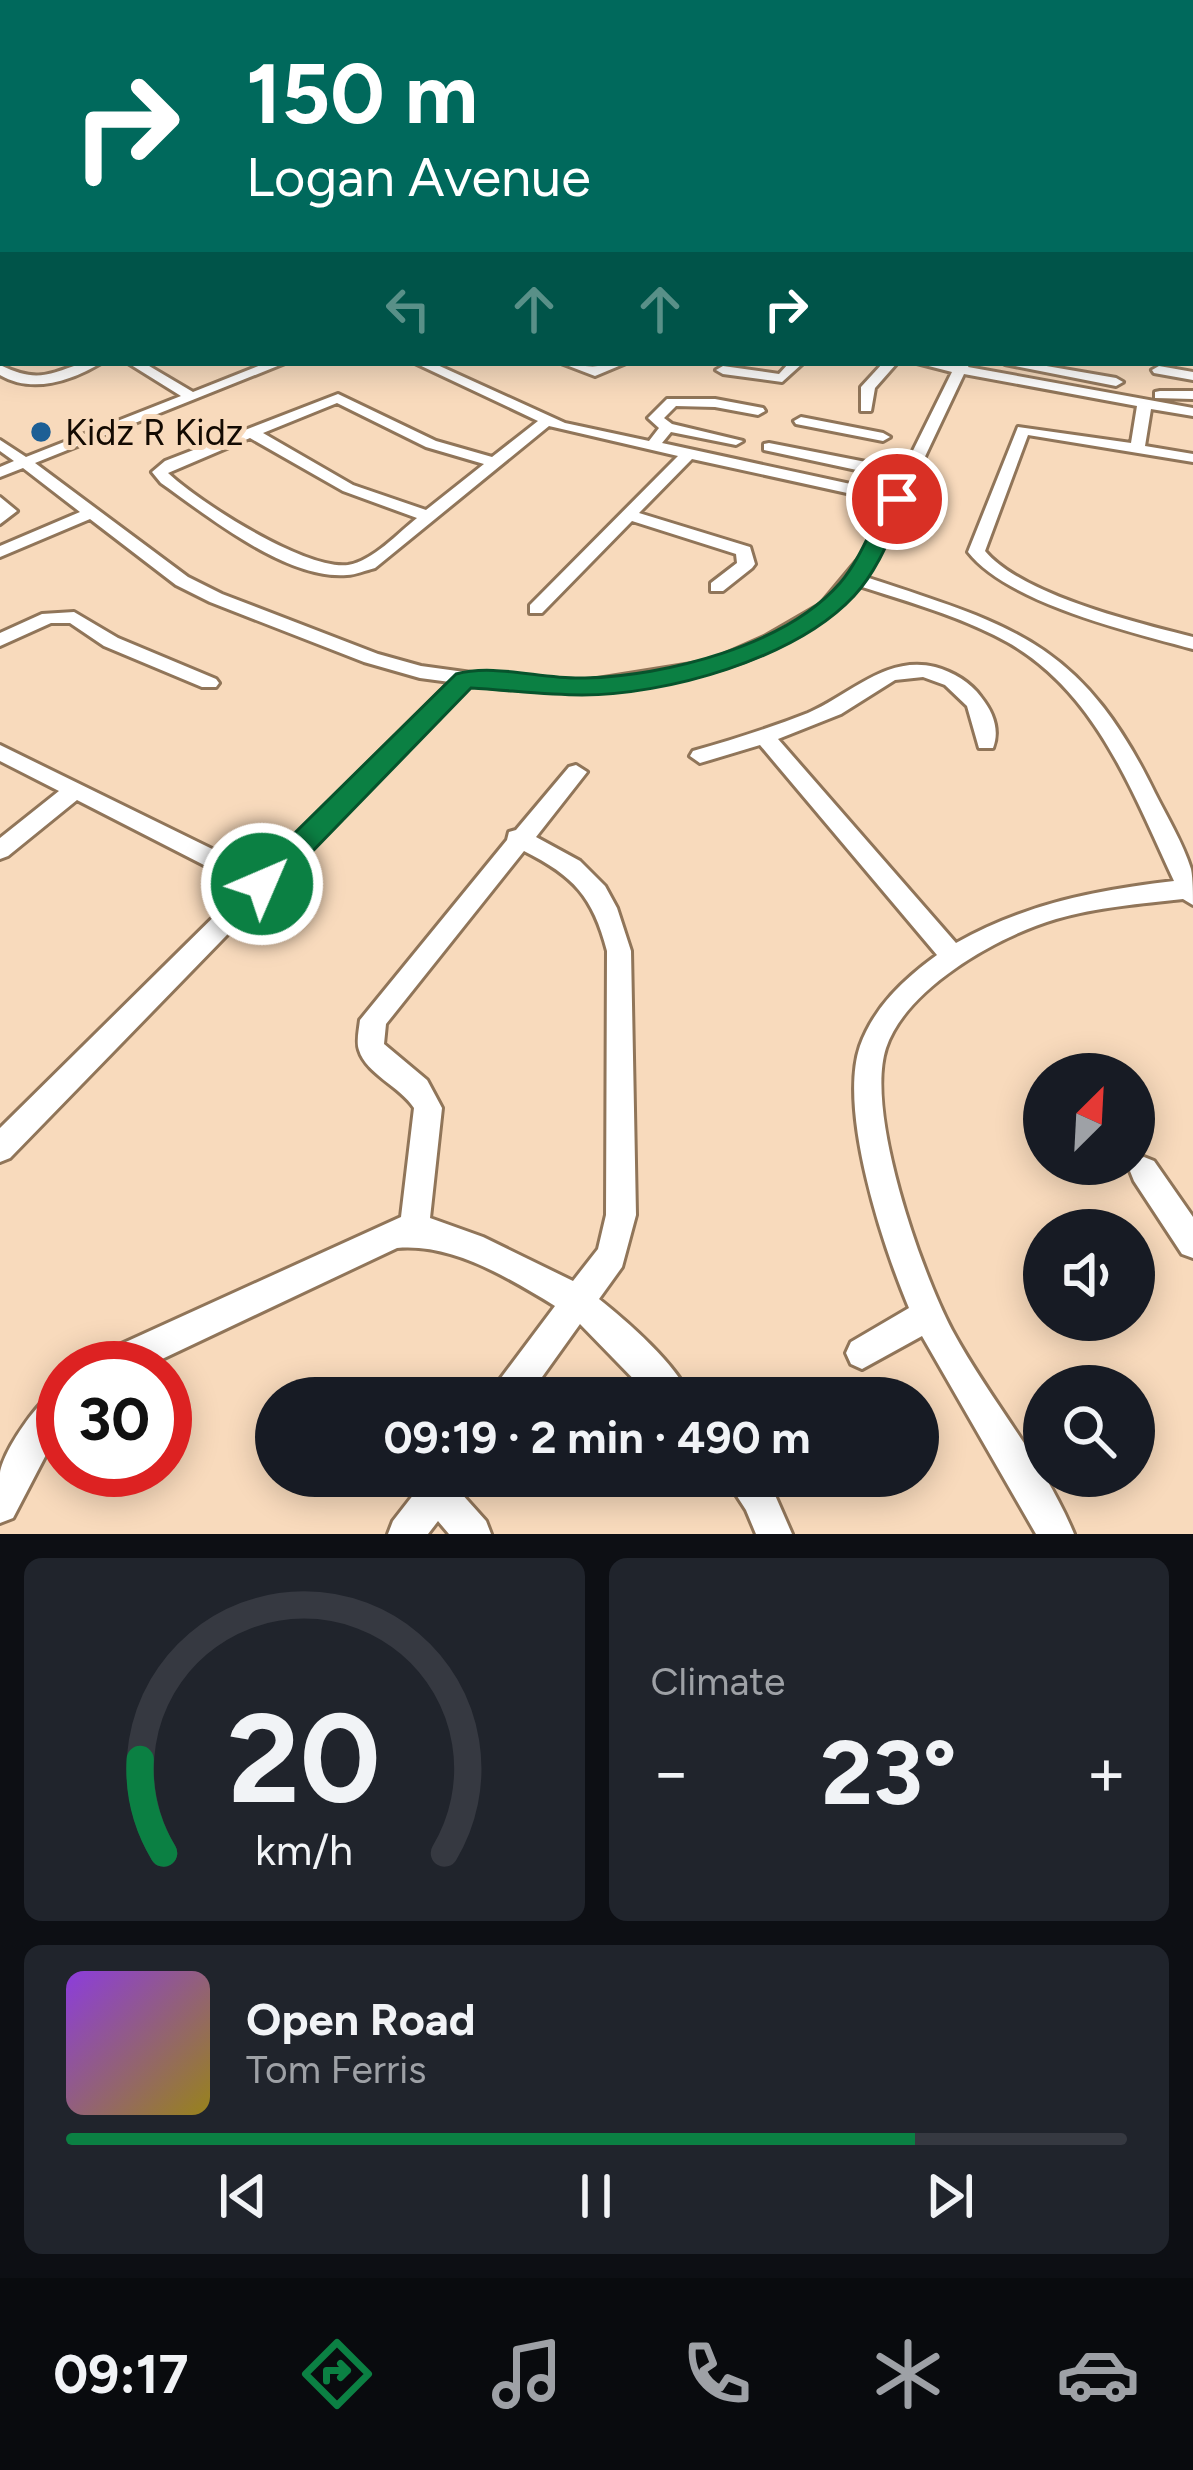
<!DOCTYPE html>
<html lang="en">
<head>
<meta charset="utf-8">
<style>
  body { margin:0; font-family:Figtree,sans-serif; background:#20242c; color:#f1f3f6; height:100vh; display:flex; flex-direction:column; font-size:45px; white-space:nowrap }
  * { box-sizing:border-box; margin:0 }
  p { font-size:39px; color:#9ea1a6 }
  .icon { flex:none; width:66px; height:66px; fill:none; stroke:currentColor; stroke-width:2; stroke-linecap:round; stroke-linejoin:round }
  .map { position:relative; height:1534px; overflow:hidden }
  .side { display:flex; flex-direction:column; gap:24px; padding:24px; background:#0d0f14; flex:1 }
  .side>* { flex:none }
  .hud { position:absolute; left:0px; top:0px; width:1194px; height:366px; box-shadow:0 6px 30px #0003; background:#00695c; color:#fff; overflow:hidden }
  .needle { width:78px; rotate:24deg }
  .controls { position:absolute; left:1023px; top:1053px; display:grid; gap:24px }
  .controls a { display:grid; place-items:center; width:132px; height:132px; border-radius:50%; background:#171b24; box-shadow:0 6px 30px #0003; font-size:60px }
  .speed { position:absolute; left:36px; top:1341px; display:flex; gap:24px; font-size:60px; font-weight:700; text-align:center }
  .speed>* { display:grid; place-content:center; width:156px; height:156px; border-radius:50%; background:#171b24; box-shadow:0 6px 30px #0003; line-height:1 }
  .speed .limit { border:18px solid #d22; background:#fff; color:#111 }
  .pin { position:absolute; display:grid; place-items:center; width:102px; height:102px; color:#fff; margin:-51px; border:6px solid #fff; border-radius:50%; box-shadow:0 3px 12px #0007 }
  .me { position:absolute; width:132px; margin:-66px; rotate:45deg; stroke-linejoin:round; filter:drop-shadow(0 0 9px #0008) }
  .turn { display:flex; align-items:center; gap:42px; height:252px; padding:0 48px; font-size:54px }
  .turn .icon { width:156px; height:156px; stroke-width:2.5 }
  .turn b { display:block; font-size:84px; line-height:102px }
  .lanes { display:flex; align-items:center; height:114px; padding:0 48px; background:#0003; justify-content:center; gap:60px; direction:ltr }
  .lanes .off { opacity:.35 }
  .big { font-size:90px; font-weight:700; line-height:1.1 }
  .side .widget { flex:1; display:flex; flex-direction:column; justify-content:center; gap:18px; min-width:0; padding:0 42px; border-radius:18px; background:#20242c }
  .side .dial { align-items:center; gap:0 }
  .dial svg { height:312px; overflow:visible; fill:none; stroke:#363941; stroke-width:7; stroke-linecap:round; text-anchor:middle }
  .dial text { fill:#f1f3f6; stroke:none }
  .song { display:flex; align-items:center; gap:36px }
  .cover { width:144px; height:144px; border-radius:18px; background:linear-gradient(135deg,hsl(270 70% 55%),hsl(50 70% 35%)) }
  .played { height:12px; border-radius:6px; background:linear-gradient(90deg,#0b8043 80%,#363941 80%) }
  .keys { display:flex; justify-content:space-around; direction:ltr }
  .heat { display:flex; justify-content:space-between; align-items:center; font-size:66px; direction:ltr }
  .side .tiles { flex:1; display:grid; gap:24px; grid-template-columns:1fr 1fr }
  .widget:last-child { grid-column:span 2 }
  .trip { position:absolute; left:255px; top:1377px; width:684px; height:120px; border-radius:60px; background:#171b24; box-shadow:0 6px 30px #0003; font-weight:700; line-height:120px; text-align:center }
  .tab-bar { display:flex; height:192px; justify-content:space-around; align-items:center; background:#090b0e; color:#9ea1a6 }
  .tab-bar .icon { width:84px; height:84px }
  .tab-bar .on { color:#0b8043 }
  .tab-bar b { font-size:54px; color:#f1f3f6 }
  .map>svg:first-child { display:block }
</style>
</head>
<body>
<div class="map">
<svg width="1193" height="1534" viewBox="0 0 1193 1534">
  <rect width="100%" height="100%" fill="#f8dabc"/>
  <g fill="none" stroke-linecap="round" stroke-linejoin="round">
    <!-- minor casing -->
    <g stroke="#907559" stroke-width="6">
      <path id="minor" d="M1191,175H1193V181L1191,180Z
        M1193,192V198L1191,199V193Z
        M1191,209H1193V215H1191Z
        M1191,226H1193V233H1191Z
        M1191,260H1193V266H1191Z
        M0,272H3V278H0Z
        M1191,280H1193V286H1191Z
        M1191,300L1193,301V309L1191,308Z
        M1191,349H1193V357H1191Z
        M82,363H101C71,381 32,394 0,375V365C35,382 46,376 82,363Z
        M128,363H144L193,392L266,363H285L35,463L188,577L222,594L378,654L421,666L523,680L585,681L710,661L764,637L821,604L861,556L888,502L692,459L639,513L750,547L755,564L752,568L723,591H711V583L737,563L736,554L632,521L542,613H530V605L678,456L549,426L375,568C366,570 356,575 347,575C286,580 208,516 161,483L152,472L165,461L338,394L436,441L492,457L538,421L415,363H433L565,423L649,441L659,428L648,418L667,399H715L763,408L765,411L758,415L715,407L676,406L664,418L672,424L743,441L736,445L671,432L662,443L892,493L952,372L917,363H970L968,367L1193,408V416L1151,409L1145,446L1193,454V462L1028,435L985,551C1022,595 1137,623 1193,637V649C1130,632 1008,603 968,552L1018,427L1131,443L1137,406L964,374L877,558L863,576C1013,626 1081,641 1155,793C1167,817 1183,843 1191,869C1193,879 1193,894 1193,905L1183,899C1140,904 1097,907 1056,919C998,936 906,988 886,1048C865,1113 921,1271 952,1330C989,1399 1044,1461 1074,1534H1036L922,1336L862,1369L851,1364L846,1353L851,1342L909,1308C883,1246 838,1111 860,1046C874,1007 904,979 937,955L760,745L700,763L690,756L693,751C732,740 770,728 808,713C850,695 886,655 935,667C953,672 970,682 981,697C993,712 1000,730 993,748H979L967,706L945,685L923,677L895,680L841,714L778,739L956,943C1025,904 1096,890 1174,881C1130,787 1093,683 994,635C950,613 902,600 856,585C770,688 595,702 470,685L10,1158L0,1162V1128L245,886L77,800L8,856L0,859V838L59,791L0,761V745L259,872L450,682L420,678L364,662L210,602L176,585L90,519L0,557V546L80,512L23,468L0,477V467L14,461L0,451V440L26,457L181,396ZM337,403L426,447L484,464L426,510L353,485L263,433ZM250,438L343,491L417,518C398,533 373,561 348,565C305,570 200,503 168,473Z
        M561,363C573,363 588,368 598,366C608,365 615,363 626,363L595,376Z
        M789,363H803L782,382L723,374L716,370L723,366L779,374Z
        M883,363H897L875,388L871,411H861V387Z
        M1029,363L1116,378L1123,382L1116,386L1005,364Z
        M1159,366L1193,372V380L1154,373L1152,370Z
        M1160,391H1193V399L1155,398V392Z
        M801,417L883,433L890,437L883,441L796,424L794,421Z
        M769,443L866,462L874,467L866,472L764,450V444Z
        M0,497L17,511L0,524Z
        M74,612L118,638L216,679L219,683L216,687H202L104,646L70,623H51L0,646V633L42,614Z
        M576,765L587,772L536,837L580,861L605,886L617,908L631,951L636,1215L622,1267L599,1299C628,1322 676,1364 691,1398H652L580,1324L527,1398H490L495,1386L555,1306C509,1278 452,1243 397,1248L143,1368H91L95,1356L401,1217L414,1108C401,1087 366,1074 359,1050C356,1042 359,1029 360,1020L507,840L509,832L516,830L569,767ZM524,851C574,876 593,897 607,951L606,1215L598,1249L573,1281L483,1237L430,1218L442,1108L427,1080L384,1044L386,1024Z
        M1144,1157L1154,1161L1193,1217V1258L1182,1254L1134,1181L1130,1171L1134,1161Z
        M63,1386V1430L50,1447L13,1518L0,1523C0,1507 0,1488 0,1473C4,1449 41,1395 63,1386Z
        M428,1476H467L460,1492L486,1521L491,1534H449L438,1521L428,1534H388L393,1521Z
        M724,1476H764L771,1486L792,1534H756L746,1510Z"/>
    </g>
    <!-- major casing -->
    <g stroke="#9a5460" stroke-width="6">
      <path id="major" d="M0,239H3V247H0Z"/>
    </g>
    <!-- minor -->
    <use href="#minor" fill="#fff" fill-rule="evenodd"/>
    <!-- major -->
    <use href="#major" fill="#eeb0be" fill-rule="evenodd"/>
  </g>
  <!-- sky -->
  <linearGradient id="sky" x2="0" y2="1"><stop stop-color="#63b1cd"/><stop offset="0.45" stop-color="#fceee1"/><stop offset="1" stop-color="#fceee1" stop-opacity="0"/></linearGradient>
  <rect width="1193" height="390" fill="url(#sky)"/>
  <!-- route -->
  <path fill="#0b8043" stroke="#07532c" stroke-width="3" d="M890,495L907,499C892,532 879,569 854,596C795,659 666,695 582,695C545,695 508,690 471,688L273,892H252L247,884L252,875L456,674C495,663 544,680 585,678C665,676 785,646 840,583C862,557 872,524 890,495Z"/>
  <!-- markers -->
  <circle fill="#1d5f95" stroke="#f8dabc" stroke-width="4.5" cx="41" cy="432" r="12"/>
  <g text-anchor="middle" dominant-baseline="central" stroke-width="10" stroke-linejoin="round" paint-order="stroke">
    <!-- far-poi labels -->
    <g font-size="36" fill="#130a02" stroke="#f8dabc" text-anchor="start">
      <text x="65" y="432">Kidz R Kidz</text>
    </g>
  </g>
</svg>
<div class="controls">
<a><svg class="needle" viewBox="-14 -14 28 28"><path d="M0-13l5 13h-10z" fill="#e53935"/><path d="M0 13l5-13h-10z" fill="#9ea1a6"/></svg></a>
<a><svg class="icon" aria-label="sound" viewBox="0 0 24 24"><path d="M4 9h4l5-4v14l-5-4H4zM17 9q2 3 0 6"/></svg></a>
<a><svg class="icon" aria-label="search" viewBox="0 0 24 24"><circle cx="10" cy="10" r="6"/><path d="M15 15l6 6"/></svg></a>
</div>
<div class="speed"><div class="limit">30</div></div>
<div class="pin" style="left:897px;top:499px;background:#d93025"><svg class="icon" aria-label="arrive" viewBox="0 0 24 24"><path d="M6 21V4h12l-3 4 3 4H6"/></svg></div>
<svg class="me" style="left:262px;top:884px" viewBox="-20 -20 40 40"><circle r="17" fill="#0b8043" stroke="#fff" stroke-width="3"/><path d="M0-11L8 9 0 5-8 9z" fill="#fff"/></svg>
<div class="trip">09:19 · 2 min · 490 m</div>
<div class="hud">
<div class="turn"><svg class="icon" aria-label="right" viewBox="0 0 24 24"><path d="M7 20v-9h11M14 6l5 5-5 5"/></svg><div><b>150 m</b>Logan Avenue</div></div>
<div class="lanes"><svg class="icon off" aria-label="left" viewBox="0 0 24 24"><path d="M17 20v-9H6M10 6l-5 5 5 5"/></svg><svg class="icon off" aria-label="ahead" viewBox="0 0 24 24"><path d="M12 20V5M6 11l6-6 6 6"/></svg><svg class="icon off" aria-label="ahead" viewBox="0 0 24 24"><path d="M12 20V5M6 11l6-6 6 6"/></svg><svg class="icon" aria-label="right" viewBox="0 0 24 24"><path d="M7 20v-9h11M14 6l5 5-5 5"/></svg></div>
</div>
</div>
<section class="side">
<div class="tiles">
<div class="widget dial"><svg viewBox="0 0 100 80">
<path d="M14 69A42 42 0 1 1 86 69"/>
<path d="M14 69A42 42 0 0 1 8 45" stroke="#0b8043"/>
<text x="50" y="56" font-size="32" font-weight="700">20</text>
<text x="50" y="72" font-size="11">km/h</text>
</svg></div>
<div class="widget"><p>Climate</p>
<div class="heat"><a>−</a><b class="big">23°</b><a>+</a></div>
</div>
<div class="widget">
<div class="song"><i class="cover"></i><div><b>Open Road</b><p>Tom Ferris</p></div></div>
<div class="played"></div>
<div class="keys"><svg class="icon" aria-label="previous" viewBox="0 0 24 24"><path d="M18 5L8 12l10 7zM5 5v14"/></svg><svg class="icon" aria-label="pause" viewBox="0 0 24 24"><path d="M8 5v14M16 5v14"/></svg><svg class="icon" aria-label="next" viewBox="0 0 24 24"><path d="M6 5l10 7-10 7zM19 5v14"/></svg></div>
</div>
</div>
</section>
<nav class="tab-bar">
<b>09:17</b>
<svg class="icon on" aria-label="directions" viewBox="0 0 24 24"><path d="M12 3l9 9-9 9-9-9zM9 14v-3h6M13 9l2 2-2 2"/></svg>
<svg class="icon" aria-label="music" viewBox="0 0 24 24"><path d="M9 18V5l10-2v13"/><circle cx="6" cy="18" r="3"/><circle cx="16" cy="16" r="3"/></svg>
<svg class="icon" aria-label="phone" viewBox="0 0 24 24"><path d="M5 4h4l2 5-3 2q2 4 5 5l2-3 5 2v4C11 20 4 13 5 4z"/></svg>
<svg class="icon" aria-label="climate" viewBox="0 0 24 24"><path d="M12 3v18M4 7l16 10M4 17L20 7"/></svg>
<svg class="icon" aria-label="car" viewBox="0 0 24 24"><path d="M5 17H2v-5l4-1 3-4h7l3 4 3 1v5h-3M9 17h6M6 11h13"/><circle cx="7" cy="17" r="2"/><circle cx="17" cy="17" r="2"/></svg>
</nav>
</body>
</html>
